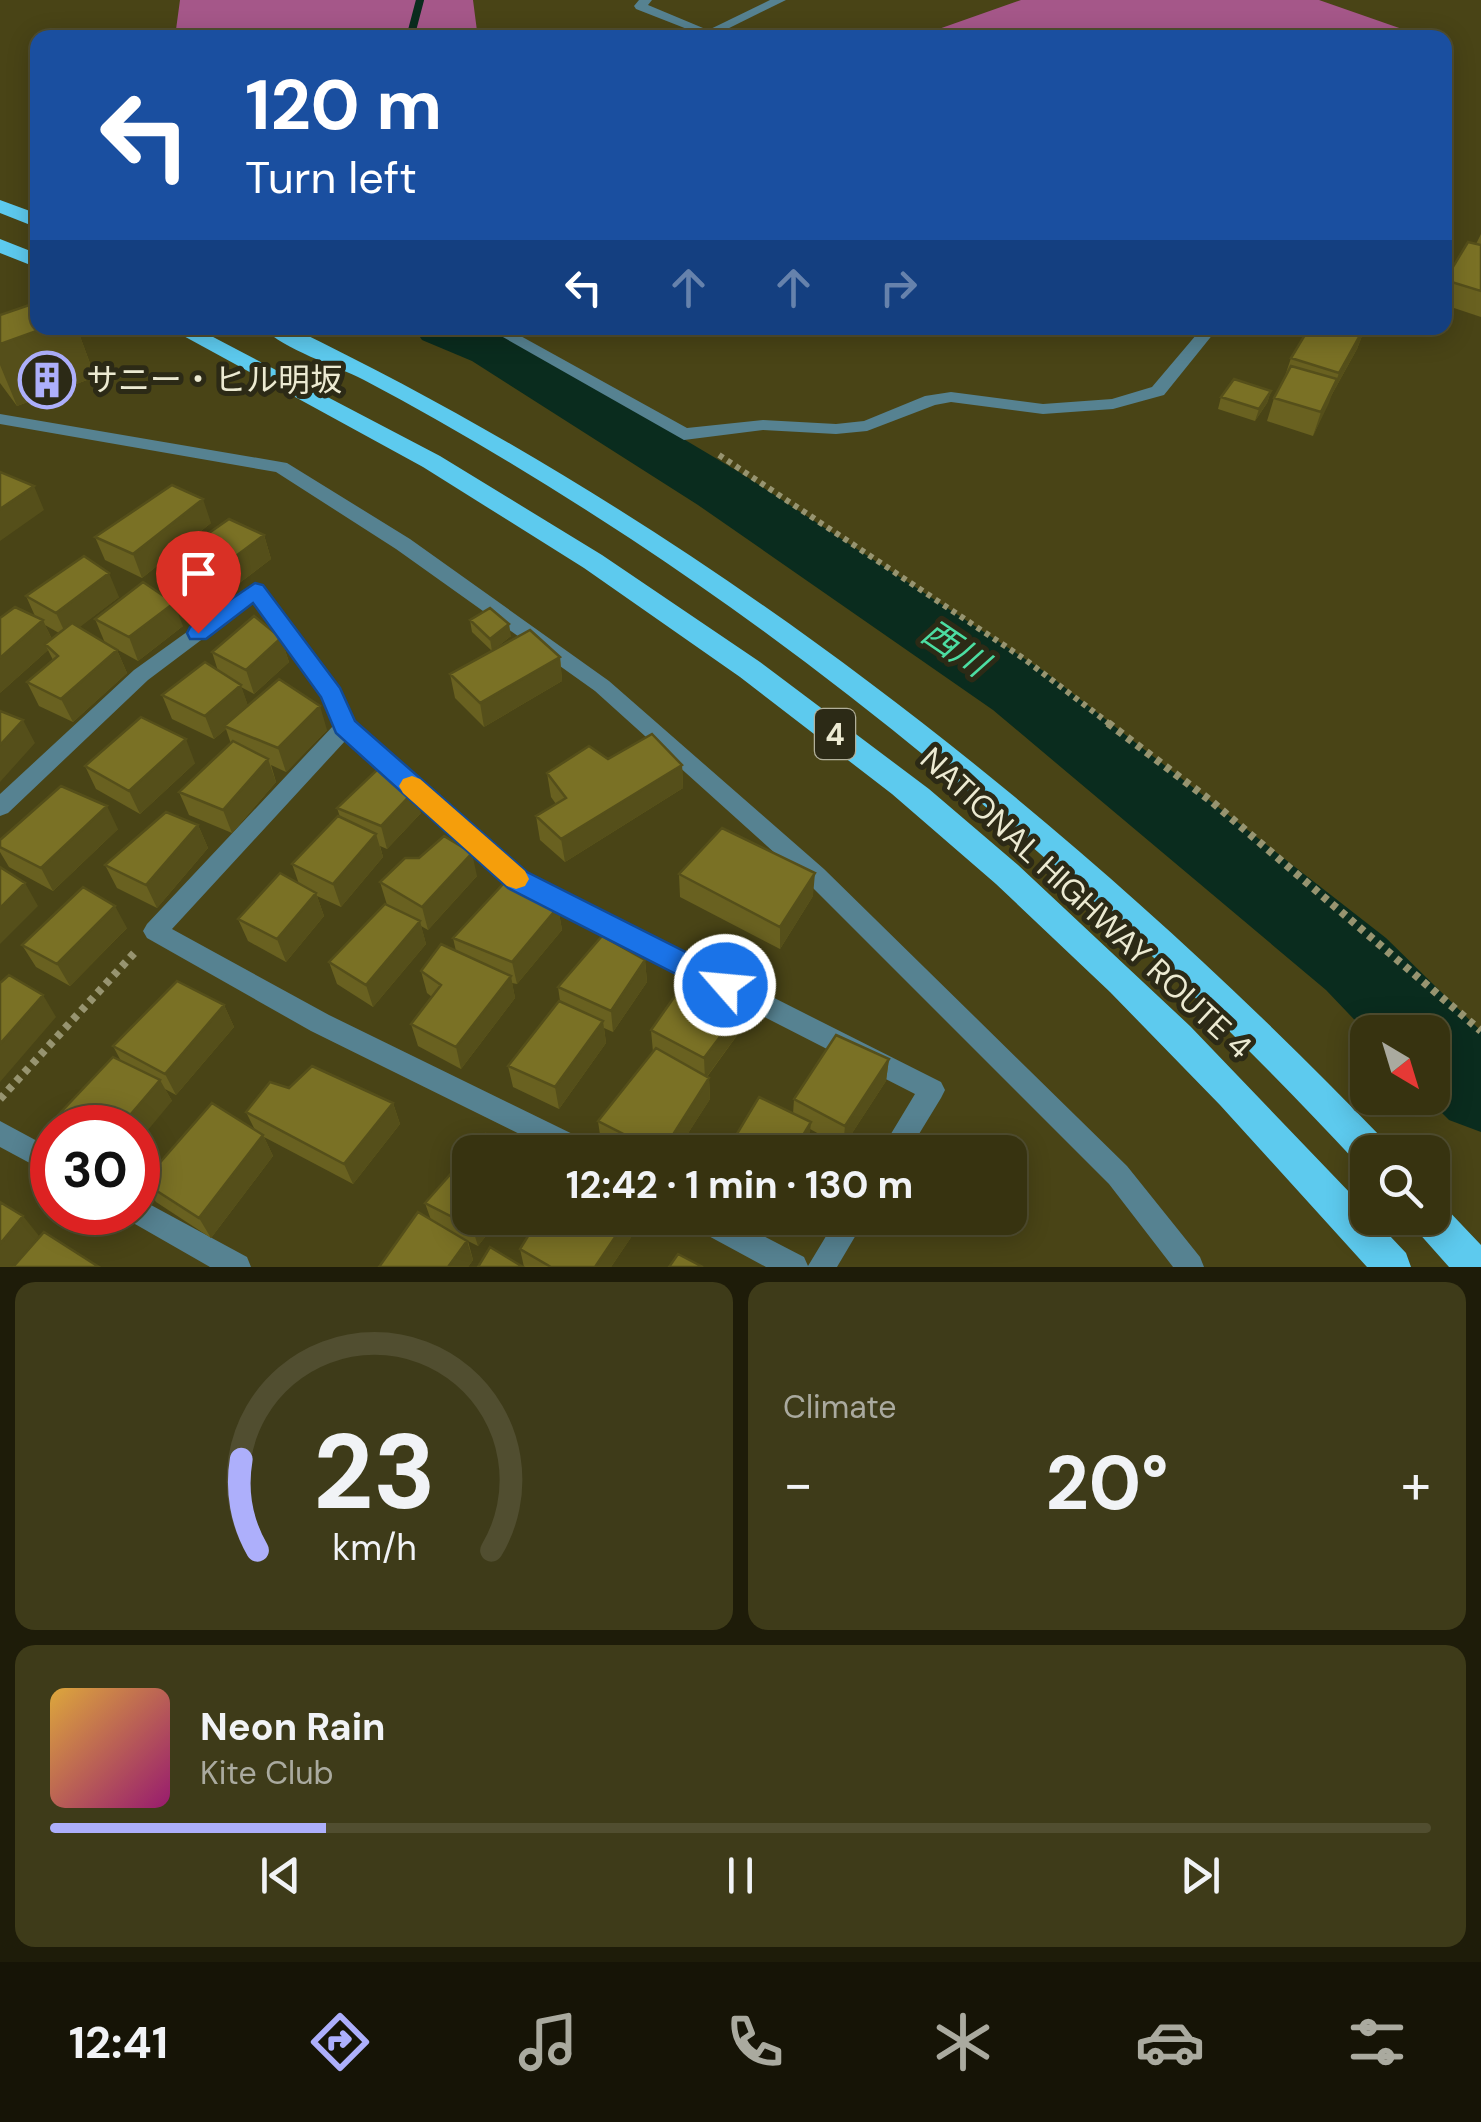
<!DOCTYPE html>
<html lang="en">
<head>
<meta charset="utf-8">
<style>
  body { margin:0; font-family:"DM Sans","Noto Sans JP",sans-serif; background:#3e3b19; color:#f1f3f6; height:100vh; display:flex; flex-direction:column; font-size:38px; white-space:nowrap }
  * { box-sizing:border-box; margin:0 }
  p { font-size:32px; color:#aaaa9f }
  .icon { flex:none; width:55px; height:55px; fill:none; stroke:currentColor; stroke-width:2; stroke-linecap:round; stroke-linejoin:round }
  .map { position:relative; height:1267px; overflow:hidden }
  .sheet { display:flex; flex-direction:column; gap:15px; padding:15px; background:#1e1c09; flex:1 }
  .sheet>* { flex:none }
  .guide { position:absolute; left:30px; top:30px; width:1422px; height:305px; border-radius:20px; box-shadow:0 5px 25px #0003,0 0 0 2px #514e30; background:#1a4fa0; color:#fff; overflow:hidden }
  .needle { width:65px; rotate:142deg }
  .tools { position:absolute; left:1350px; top:1015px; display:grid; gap:20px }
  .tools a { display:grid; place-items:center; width:100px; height:100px; border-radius:20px; background:#373310; box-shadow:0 5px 25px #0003,0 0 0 2px #514e30; font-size:50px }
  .speed { position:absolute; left:30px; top:1105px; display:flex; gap:20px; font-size:50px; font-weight:700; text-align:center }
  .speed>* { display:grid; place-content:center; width:130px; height:130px; border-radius:50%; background:#373310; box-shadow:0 5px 25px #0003,0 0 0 2px #514e30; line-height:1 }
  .speed .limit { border:15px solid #d22; background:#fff; color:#111 }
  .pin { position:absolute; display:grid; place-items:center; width:85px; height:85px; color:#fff; margin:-102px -42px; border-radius:50% 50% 50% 0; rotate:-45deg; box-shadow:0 0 10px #0007 }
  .pin .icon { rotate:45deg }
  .me { position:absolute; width:110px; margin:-55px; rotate:297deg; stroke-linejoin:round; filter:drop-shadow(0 0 8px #0008) }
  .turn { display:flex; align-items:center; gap:35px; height:210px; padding:0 50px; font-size:45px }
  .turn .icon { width:130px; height:130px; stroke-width:2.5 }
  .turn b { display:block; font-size:70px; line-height:85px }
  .lanes { display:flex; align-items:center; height:95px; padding:0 50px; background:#0003; justify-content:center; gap:50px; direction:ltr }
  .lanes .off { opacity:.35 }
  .big { font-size:75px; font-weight:700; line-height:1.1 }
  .sheet .card { flex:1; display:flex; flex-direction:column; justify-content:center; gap:15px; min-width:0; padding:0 35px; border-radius:20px; background:#3e3b19 }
  .sheet .dial { align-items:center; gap:0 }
  .dial svg { height:260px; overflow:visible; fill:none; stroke:#514e30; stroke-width:7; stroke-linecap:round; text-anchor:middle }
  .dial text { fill:#f1f3f6; stroke:none }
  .song { display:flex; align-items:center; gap:30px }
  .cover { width:120px; height:120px; border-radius:15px; background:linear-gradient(135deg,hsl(40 70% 55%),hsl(320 70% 35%)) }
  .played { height:10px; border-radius:5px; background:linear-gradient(90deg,#adaffb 20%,#514e30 20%) }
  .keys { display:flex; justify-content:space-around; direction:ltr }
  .heat { display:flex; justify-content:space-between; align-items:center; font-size:55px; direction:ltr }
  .sheet .tiles { flex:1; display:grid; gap:15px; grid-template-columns:1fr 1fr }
  .card:last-child { grid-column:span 2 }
  .trip { position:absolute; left:452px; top:1135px; width:575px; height:100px; border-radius:20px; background:#373310; box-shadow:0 5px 25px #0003,0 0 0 2px #514e30; font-weight:700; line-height:100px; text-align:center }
  .menu { display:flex; height:160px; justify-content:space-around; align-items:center; background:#161406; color:#aaaa9f }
  .menu .icon { width:70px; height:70px }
  .menu .active { color:#adaffb }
  .menu b { font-size:45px; color:#f1f3f6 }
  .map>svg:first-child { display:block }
</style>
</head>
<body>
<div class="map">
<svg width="1481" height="1267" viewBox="0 0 1481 1267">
  <rect width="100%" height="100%" fill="#494416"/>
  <!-- forest -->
  <path fill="#a55789" d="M180,0H473L477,31L469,38L175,37Z
    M1021,0H1319L1425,37H916Z"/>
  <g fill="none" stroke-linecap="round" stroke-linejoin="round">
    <!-- stream -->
    <path stroke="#0a2c1e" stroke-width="8" d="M410,38L420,0"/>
    <!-- river -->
    <path fill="#0a2c1e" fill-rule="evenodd" d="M414,328H490L512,337L744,475L1045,672L1386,938L1481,1031V1132L1449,1120L1427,1098H1432V1032L1368,1034L1326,990L993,710L698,505L472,361L422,340Z"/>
    <!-- path-far1 -->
    <path stroke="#979470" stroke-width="6" stroke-dasharray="5 5" stroke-linecap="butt" d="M719,455L1023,658L1111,725"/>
    <!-- path -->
    <path stroke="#979470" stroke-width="8" stroke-dasharray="6 6" stroke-linecap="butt" d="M1108,723L1211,801L1481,1031
      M0,1099L137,950"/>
    <!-- minor -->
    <path fill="#568291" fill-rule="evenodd" d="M639,0H652L648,5L715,33L705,36L636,9L634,6Z
      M487,328H506L687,428L763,420L836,424L864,421L925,396L951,392L1043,404L1112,399L1152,387L1202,328H1218L1164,395L1113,409L1043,414L951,402L935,405L867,431L836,434L763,430L684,440Z
      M0,414L287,463L410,539L609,681L824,869L1127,1166L1200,1257L1204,1267H1173L1109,1184L808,883L595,691L396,549L276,472L0,424Z
      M255,583L262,585L339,689L354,722L526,873L941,1082L945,1090L941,1098L908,1152H880L915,1094L510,887L346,740L172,929L329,1015L591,1143L595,1152H556L311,1031L147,938L143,931L147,924L334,725L323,697L253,601L148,680L8,813L0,816V794L134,670Z
      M0,1121L52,1149V1175L0,1147Z
      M138,1198L247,1257L251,1267H210L128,1220L125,1212H138Z
      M688,1218H729L804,1257L808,1266L837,1218H866L837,1267H766L692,1227Z"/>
    <!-- tertiary -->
    <path fill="#568291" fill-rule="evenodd" d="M770,0H786L709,38H692Z"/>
    <!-- trunk -->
    <path fill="#5dcaee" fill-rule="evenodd" d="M0,200L38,214V228L0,213Z
      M0,239L38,254V268L0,253Z
      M169,328H196L440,456L602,555L760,662L929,789L1018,865L1190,1026L1353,1196L1368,1212V1218H1373L1406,1253L1411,1267H1367L1220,1105L1110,992L996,884L892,794L740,677L584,568L423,467Z
      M264,328H292C702,526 1068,812 1384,1140L1389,1152H1368V1168L1358,1164C1141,931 897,715 631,539C544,482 455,428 364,380C337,366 282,349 264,328Z
      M1432,1201L1443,1205L1481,1245V1267H1449L1417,1231L1411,1218H1432Z"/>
  </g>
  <!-- wall -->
  <path fill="#696120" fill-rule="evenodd" d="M1481,234V317L1445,305V279L1476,244Z
    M0,315L38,328H77L95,377L17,406L0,383Z
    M1365,328L1357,349L1331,396L1313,436L1267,421L1274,398L1284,379L1291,358Z
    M1271,391L1267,403L1255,421L1218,409L1221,397Z
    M211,523L142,578L105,560L95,537Z
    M264,535L271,559L213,603L178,584L170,560Z
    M26,596L119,597L79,627L105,643L95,619L183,626L138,661L109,645L117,650L127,673L73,722L39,706L27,682L53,660L48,650L0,693L35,616ZM45,625L59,633L52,639Z
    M470,620L511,636L492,651L472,632Z
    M281,638L289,662L254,694L241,687L248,706L327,730L286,772L271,765L276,782L232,833L189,815L179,792L231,744L226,729L214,739L172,719L162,695L218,671L212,652Z
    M560,657L562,681L484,727L455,698L450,674Z
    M608,759L682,765L683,788L565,862L540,840L536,816L556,804L551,797L547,773Z
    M195,763L140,814L96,789L85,766Z
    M337,808L421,813L387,849L380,846L383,857L341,907L317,896L324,916L286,962L248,941L238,919L299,884L292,864L340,817Z
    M198,825L208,848L157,908L117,888L105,865Z
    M118,829L53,891L9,867L0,852V840Z
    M679,874L813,896L780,949L680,897Z
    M477,876L428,930L421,926L426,944L373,1007L337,984L329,962L387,905L380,882Z
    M558,907L562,930L517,984L512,983L515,998L461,1069L418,1046L411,1024L432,997L427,993L421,971L456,951L453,938Z
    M127,928L70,986L36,967L22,945Z
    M645,960L647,982L613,1032L604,1028L606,1043L559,1109L513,1087L508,1066L560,1001L558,987Z
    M747,1001L746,1023L707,1077L709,1078L710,1099L676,1152H621L601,1142L598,1121L653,1052L651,1030Z
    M224,1005L234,1027L176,1095L165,1089L172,1101L52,1128V1142L44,1130L121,1061L113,1046Z
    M889,1059L886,1081L843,1147L810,1129L809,1143L793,1114L794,1099Z
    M289,1088L393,1103L400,1124L353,1184L264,1137L273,1156L211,1238L156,1202L143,1182L255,1130L246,1112Z
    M425,1203L470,1218H500L478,1246L468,1241L473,1260L468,1267H379L431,1220Z
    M557,1218H634L636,1230L611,1267H524L520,1249L549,1226Z"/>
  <!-- shaded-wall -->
  <path fill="#554f1a" d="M45,328H77L95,377L17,406L0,365V344Z
    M1365,328L1357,349L1331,396L1339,373Z
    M1337,379L1329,403L1313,436L1321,412Z
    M1271,391L1267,403L1255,421L1259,409Z
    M34,486L44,510L0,541V509Z
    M203,499L211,523L142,578L133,554Z
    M264,535L271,559L213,603L205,579Z
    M109,573L119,597L67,637L56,613Z
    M174,603L183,626L138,661L129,637Z
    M43,620L54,644H45L48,650L0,693V658Z
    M509,624L511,636L492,651L490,639Z
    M281,638L289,662L254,694L246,670Z
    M117,650L127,673L73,722L61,699Z
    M560,657L562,681L484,727L480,703Z
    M241,685L249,709L224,726L226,729L214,739L205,716Z
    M320,706L327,730L286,772L278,748Z
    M23,720L35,743L0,782V745Z
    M186,739L195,763L140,814L129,791Z
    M268,759L276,782L232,833L223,810Z
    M682,765L683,788L565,862L561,839Z
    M416,789L421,813L387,849L381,826Z
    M107,806L118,829L53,891L41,868Z
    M198,825L208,848L157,908L146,885Z
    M376,834L383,857L341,907L333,884Z
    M472,853L477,876L428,930L422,907Z
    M815,873L813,896L780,949V927Z
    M25,883L38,906L0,944V908Z
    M316,893L324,916L286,962L277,939Z
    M115,906L127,928L70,986L57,964Z
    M558,907L562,930L517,984L512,962Z
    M420,921L426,944L373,1007L366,985Z
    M645,960L647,982L613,1032L611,1011Z
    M511,976L515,998L461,1069L456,1047Z
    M43,995L56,1017L0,1082V1044Z
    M747,1001L746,1023L705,1079L704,1058Z
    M224,1005L234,1027L176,1095L165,1074Z
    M603,1021L606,1043L559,1109L555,1087Z
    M889,1059L886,1081L843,1147L845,1126Z
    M709,1078L710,1099L676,1152H662Z
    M160,1080L172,1101L138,1142V1128H119Z
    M393,1103L400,1124L353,1184L344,1164Z
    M811,1122L809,1143L804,1152H793Z
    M263,1135L273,1156L211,1238L199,1218Z
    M23,1216L39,1236L13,1267H0V1244Z
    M479,1218H500L478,1246L472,1227Z
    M628,1218H634L636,1230L611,1267H595Z
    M467,1241L473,1260L468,1267H448Z"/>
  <!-- building -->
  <path fill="#7a7125" stroke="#554f1a" stroke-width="2.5" d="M1468,242L1481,245V291L1445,280Z
    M38,302V328H45L0,344V315Z
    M1309,328H1364L1339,373L1291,358Z
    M1291,366L1337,379L1321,412L1274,398Z
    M1234,379L1271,391L1259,409L1221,397Z
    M0,472L34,486L0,509Z
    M172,485L203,499L133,554L95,537Z
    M229,519L264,535L205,579L170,560Z
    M84,556L109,573L56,613L26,596Z
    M143,582L174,603L129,637L95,619Z
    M15,607L43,620L0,658V618Z
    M490,608L509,624L490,639L470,620Z
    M254,616L281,638L246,670L212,652Z
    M72,623L117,650L61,699L27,682L58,656L45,644Z
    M530,630L560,657L480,703L450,674Z
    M205,662L241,685L205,716L162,695Z
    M279,679L320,706L278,748L224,726Z
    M0,711L23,720L0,745Z
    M141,717L186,739L129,791L85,766Z
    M652,734L682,765L561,839L536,816L566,798L547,773L589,746L608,759Z
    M233,741L268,759L223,810L179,792Z
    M379,768L416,789L381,826L337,808Z
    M61,786L107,806L41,868L0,847V840Z
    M166,812L198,825L146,885L105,865Z
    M338,816L376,834L333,884L292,864Z
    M722,828L815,873L780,927L679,874Z
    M444,836L472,853L422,907L380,882L405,858H419Z
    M0,867L25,883L0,908Z
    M280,873L316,893L277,939L238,919Z
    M505,882L558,907L512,962L453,938Z
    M83,887L115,906L57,964L22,945Z
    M385,904L420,921L366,985L329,962Z
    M602,936L645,960L611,1011L558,987Z
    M441,944L511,976L456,1047L411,1024L441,985L421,971Z
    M9,975L43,995L0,1044V983Z
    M177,981L224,1005L165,1074L113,1046Z
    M720,984L747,1001L704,1058L651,1030L682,986Z
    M559,1001L603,1021L555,1087L508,1066Z
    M836,1035L889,1059L845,1126L794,1099Z
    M656,1048L709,1078L662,1152H659L598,1121Z
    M113,1057L160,1080L119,1128H52V1135L44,1130Z
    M312,1066L393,1103L344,1164L246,1112L270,1082L289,1088Z
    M759,1097L811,1122L793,1152H726Z
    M212,1103L263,1135L199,1218L143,1182Z
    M486,1134L514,1152H470V1218H479L472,1227L425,1203Z
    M0,1202L23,1216L0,1244Z
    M418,1212L467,1241L448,1267H379Z
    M557,1218H628L595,1267H551L520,1249L536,1223L549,1226Z
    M44,1232L99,1267H13Z
    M490,1247L523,1267H478Z
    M678,1254L703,1267H669Z"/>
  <!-- route -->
  <path fill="#1a73e8" stroke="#114b97" stroke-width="2.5" d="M255,583L263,585L340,688L355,721L527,872L735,977L739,985L735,994L725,997L715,994L508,888L336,733L321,697L253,603L206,639H190L187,633L190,627Z"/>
  <!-- slow -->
  <path fill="#f59e0b" d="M412,776L420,779L525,871L529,879L525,886L516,889L507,886L403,793L399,786L403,779Z"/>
  <!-- icons -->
  <defs>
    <g id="building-ring" transform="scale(2.875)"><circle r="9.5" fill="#2c2a16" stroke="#adaffb" stroke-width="1.5"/><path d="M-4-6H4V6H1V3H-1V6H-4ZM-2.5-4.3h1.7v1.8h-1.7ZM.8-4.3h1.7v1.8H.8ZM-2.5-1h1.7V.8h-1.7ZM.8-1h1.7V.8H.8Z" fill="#adaffb"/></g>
  </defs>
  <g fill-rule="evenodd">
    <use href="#building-ring" x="47" y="380"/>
  </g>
  <g text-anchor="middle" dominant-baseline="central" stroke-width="10" stroke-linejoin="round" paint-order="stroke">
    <!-- shield labels -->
    <rect fill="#2c2a16" stroke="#b2b09a" stroke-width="2.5" x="815" y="709" width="40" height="50" rx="8"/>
    <g font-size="30" font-weight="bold" fill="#ecead2">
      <text x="835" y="734">4</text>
    </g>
    <!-- poi labels -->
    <g font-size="32" fill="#ecead2" stroke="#2c2a16" text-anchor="start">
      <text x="86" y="380">サニー・ヒル明坂</text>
    </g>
    <!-- street labels -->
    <g font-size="32" fill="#ecead2" stroke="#2c2a16">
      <text transform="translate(1086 903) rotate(43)">NATIONAL HIGHWAY ROUTE 4</text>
    </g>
    <!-- water labels -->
    <g font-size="35" font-style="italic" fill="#4cdda2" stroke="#2c2a16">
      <text transform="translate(955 648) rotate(34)">西川</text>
    </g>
  </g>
</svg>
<div class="tools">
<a><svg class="needle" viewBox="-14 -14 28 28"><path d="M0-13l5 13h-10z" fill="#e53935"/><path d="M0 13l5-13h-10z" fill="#aaaa9f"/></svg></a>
<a><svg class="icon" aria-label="search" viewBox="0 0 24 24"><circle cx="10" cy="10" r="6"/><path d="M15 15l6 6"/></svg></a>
</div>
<div class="speed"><div class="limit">30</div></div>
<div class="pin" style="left:198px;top:633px;background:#d93025"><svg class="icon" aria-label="arrive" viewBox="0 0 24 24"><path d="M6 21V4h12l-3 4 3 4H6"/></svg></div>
<svg class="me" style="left:725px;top:985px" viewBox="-20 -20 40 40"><circle r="17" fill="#1a73e8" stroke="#fff" stroke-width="3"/><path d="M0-11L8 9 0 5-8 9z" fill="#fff"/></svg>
<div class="trip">12:42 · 1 min · 130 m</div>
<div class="guide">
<div class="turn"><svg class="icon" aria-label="left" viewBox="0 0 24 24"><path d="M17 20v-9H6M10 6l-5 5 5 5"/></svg><div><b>120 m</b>Turn left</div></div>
<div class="lanes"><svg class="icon" aria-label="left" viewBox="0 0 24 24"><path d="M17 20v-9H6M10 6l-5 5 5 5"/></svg><svg class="icon off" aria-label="ahead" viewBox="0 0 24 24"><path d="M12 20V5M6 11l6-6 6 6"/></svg><svg class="icon off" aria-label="ahead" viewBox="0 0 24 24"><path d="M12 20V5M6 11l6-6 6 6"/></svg><svg class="icon off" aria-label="right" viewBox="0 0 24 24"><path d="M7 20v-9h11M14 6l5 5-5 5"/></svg></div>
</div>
</div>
<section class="sheet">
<div class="tiles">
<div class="card dial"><svg viewBox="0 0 100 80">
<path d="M14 69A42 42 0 1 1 86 69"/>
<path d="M14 69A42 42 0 0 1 9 41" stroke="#adaffb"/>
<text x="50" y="56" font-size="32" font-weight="700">23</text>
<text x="50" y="72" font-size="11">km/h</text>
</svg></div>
<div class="card"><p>Climate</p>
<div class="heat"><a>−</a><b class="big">20°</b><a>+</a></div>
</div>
<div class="card">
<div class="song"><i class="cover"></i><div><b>Neon Rain</b><p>Kite Club</p></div></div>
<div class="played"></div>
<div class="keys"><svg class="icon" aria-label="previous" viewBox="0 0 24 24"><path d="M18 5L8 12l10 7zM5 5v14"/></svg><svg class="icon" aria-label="pause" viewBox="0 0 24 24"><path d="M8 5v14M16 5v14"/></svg><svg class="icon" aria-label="next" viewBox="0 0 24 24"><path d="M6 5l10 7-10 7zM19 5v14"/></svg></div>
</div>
</div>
</section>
<nav class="menu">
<b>12:41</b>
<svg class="icon active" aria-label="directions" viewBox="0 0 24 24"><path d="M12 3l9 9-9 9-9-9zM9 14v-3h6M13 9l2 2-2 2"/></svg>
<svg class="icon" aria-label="music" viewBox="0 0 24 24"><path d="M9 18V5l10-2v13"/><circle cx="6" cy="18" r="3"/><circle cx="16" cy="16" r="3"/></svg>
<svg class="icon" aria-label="phone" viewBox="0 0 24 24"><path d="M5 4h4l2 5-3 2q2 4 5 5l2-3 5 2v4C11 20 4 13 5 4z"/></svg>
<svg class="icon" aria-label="climate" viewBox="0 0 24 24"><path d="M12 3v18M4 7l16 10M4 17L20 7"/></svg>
<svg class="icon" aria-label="car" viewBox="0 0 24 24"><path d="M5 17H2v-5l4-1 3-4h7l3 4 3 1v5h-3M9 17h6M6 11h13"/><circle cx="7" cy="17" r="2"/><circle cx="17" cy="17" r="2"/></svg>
<svg class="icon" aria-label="filters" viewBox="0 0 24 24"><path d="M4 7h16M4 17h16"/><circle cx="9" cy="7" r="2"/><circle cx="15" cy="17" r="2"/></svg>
</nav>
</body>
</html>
